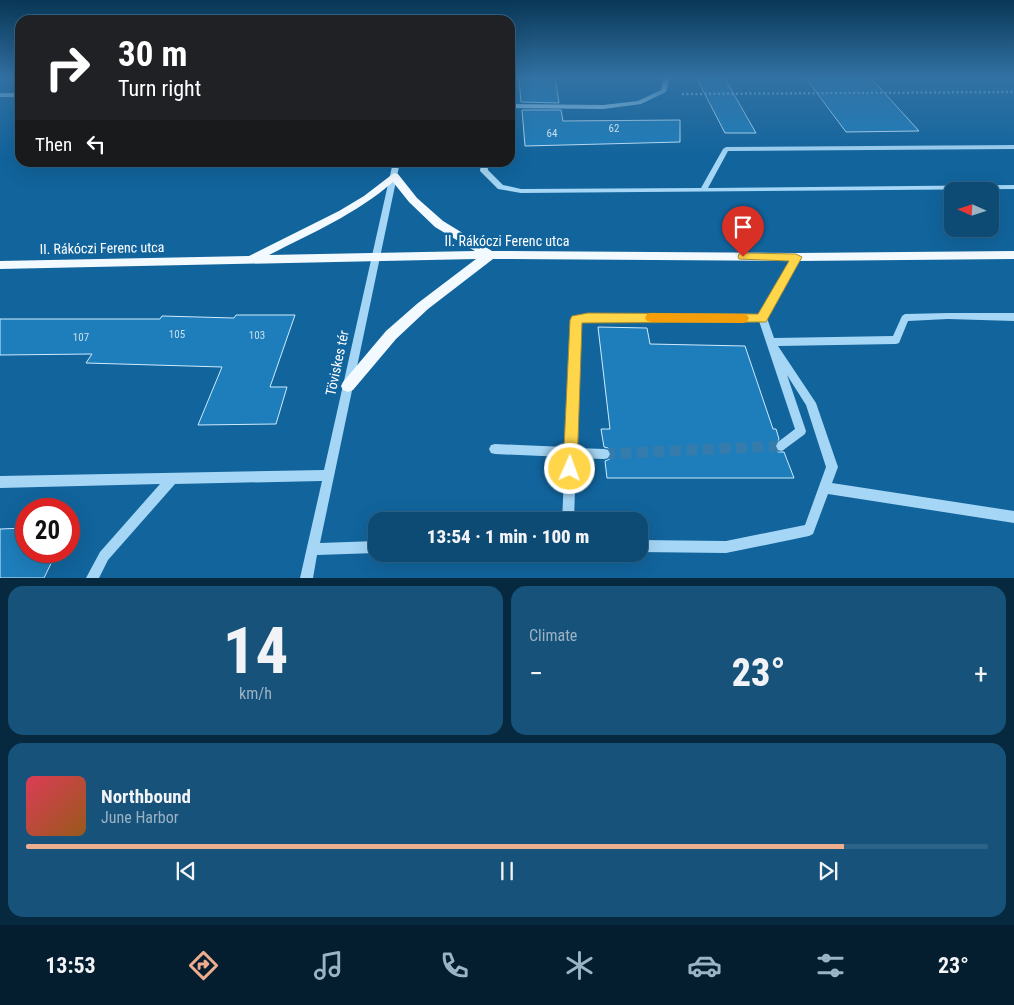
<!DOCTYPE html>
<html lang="en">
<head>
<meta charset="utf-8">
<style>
  body { margin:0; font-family:"Roboto Condensed",sans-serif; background:#16527a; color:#f1f3f6; height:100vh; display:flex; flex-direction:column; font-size:19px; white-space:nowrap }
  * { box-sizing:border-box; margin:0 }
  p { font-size:16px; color:#9ab3c5 }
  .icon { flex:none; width:28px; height:28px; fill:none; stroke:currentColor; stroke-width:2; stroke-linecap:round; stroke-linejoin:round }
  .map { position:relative; height:578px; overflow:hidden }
  .side { display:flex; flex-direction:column; gap:8px; padding:8px; background:#072940; flex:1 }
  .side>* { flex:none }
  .hud { position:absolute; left:15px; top:15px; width:500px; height:152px; border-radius:15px; box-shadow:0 5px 20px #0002,0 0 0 1px #2d6387; background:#202124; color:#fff; overflow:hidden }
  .needle { width:32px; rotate:273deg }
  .fabs { position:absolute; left:944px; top:182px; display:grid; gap:10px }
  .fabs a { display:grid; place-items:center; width:55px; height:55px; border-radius:10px; background:#0d4b75; box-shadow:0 5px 20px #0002,0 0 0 1px #2d6387; font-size:25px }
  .speed { position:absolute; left:15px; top:498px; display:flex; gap:10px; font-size:25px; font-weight:700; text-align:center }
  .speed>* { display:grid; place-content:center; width:65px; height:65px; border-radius:50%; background:#0d4b75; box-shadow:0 5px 20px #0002,0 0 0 1px #2d6387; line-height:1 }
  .speed .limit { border:8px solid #d22; background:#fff; color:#111 }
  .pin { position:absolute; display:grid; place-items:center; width:42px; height:42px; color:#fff; margin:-51px -21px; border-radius:50% 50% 50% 0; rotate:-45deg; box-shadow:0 0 5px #0007 }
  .pin .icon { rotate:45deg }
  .me { position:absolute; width:55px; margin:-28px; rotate:2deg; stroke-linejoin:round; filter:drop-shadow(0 0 4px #0008) }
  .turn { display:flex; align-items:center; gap:18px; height:105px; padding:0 20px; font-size:22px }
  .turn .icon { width:65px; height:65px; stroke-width:2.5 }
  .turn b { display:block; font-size:35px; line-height:42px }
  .then { display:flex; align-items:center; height:48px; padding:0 20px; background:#0003; gap:10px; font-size:19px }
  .big { font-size:38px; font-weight:800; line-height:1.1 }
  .side .widget { flex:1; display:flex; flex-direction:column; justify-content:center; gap:8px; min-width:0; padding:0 18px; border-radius:15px; background:#16527a }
  .side .dial { align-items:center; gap:0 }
  .dial b { font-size:65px; line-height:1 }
  .song { display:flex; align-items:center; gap:15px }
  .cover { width:60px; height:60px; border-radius:8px; background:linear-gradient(135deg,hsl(350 70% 55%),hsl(30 70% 35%)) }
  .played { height:5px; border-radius:2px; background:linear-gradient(90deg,#eead8d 85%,#2d6387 85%) }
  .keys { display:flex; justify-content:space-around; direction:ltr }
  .heat { display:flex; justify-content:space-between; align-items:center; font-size:28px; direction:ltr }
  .side .tiles { flex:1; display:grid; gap:8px; grid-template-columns:1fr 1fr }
  .widget:last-child { grid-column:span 2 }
  .trip { position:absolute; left:368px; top:512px; width:280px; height:50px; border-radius:15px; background:#0d4b75; box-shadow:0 5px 20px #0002,0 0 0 1px #2d6387; font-weight:800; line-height:50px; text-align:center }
  .tabs { display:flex; height:80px; justify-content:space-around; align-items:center; background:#051e2f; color:#9ab3c5 }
  .tabs .icon { width:35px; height:35px }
  .tabs .current { color:#eead8d }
  .tabs b { font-size:22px; color:#f1f3f6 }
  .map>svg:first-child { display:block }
</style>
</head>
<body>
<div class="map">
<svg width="1014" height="578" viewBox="0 0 1014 578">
  <rect width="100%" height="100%" fill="#11649c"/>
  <!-- building -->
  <path fill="#1e7ebb" stroke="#ceebfe" d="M519,77H555L559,103L521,102Z
    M696,77H724L756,133H725Z
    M805,77H870L919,131L846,132Z
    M522,110H561L563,121L680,120V142L525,146Z
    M236,315H295L270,387H287L276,424L198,425L222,367L86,363L92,354L0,355V319H160L162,316L234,318Z
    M598,327L647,328L650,344L745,346L773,429H776L779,439L774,447L778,452H784L794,478H607L605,461L610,459L612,453L608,448L604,447L601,429H610Z
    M26,528V551H57L44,578H0V529Z"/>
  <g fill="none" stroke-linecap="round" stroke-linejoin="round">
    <!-- minor-tunnel -->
    <path stroke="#357bab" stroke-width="11" stroke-dasharray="11 5.5" stroke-linecap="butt" d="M604,454L782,446"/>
    <!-- path -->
    <path stroke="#a5d6f5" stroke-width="2.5" stroke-dasharray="2 2.5" stroke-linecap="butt" d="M682,94L1014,92"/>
    <!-- minor -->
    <path fill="#a5d6f5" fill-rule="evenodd" d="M662,77H668L669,81L666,92L641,104L603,109L510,108V104L603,105L638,101L661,90L663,81Z
      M0,93H20V97H0Z
      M1014,145V149L728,151L708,188L1014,185V189L521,193L498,189L480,171L481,162H487L488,170L503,185L521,189L701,188L723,149L726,147Z
      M393,162H400L320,543L376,541V553L317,555L313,578H300L322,481L175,484L108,560L99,578H86L100,552L160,484L0,488V476L324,470Z
      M796,254L800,257L767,318L774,338L893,336L902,316L905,314L948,313H1014V321L948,319L908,321L899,343L896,344L778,346L816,403L838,467L832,483L1014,511V523L828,494L813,534L809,536L726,553L639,552V540L726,541L805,525L826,467L806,405L787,375L806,431L805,434L782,451L778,450L776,446L778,442L795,429L759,321H588L581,322L576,448L604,449L608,450L610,454L608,458L604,459L576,458L574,521H562L565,457L495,454L491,453L489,449L491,445L495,444L565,447L571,320L573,317L588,313L759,314L793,255Z"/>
    <!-- major -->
    <path fill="#f3faff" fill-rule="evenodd" d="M394,173L398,174L417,198L443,221L492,251L796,253L1014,251V259L796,261L493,259L428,309L396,339L353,390L348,392L343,390L341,386L343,382L386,331L418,303L476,259L0,269V261L249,256L339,211L364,196ZM393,182L409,202L435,227L475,251L269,255C312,233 356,214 393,182Z"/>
  </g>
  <!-- sky -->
  <linearGradient id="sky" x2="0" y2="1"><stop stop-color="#093756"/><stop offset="0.49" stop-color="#3272a4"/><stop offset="1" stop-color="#3272a4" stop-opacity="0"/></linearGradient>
  <rect width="1014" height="158" fill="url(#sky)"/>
  <!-- route -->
  <path fill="#ffd54a" stroke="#a68a30" d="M743,253L796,254L802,257L766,322L582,323L577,469L575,474L570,476L565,474L563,469L570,320L572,316L588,313L758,314L789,261L739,259L738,257L739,254Z"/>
  <!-- slow -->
  <path fill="#f59e0b" d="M651,313L743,314L747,315L749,318L747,322L743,323L651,322L647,321L645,318L647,314Z"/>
  <g text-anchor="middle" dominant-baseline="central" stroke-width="5" stroke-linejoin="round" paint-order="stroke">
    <!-- number labels -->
    <g font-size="11" fill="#c7dfee">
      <text x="614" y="128">62</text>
      <text x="552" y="133">64</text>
      <text x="177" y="334">105</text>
      <text x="257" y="335">103</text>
      <text x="81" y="337">107</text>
    </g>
    <!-- street labels -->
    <g font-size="14" fill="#fff" stroke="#11649c">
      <text x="507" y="241">II. Rákóczi Ferenc utca</text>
      <text transform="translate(102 248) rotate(-1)">II. Rákóczi Ferenc utca</text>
      <text transform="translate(337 363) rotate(-78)">Töviskes tér</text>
    </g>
  </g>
</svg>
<div class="fabs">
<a><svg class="needle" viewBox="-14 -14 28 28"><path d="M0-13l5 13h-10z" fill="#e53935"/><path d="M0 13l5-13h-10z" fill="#9ab3c5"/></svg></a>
</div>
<div class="speed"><div class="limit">20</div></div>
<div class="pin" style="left:743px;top:257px;background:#d93025"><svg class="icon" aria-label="arrive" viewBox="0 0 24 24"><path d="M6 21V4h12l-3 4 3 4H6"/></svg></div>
<svg class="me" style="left:570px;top:469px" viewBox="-20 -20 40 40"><circle r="17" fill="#ffd54a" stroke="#fff" stroke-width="3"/><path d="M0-11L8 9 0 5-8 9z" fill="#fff"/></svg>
<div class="trip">13:54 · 1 min · 100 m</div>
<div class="hud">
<div class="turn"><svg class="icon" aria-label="right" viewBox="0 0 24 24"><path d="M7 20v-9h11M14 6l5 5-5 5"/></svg><div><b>30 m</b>Turn right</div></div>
<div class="then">Then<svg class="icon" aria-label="left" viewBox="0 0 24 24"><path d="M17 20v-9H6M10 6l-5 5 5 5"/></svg></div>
</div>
</div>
<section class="side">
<div class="tiles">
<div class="widget dial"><b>14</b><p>km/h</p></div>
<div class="widget"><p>Climate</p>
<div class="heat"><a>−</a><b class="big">23°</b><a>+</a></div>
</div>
<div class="widget">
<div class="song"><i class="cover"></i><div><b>Northbound</b><p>June Harbor</p></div></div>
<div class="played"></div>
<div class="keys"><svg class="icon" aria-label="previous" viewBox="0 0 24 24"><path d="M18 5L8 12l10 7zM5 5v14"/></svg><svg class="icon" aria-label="pause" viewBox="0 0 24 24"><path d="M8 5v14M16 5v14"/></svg><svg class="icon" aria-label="next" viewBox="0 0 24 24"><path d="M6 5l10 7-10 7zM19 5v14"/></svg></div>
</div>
</div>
</section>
<nav class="tabs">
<b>13:53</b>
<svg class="icon current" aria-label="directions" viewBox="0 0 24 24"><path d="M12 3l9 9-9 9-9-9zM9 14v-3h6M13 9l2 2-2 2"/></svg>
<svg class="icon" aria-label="music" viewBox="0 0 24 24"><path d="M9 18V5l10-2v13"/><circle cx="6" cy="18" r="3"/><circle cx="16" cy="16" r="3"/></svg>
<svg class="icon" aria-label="phone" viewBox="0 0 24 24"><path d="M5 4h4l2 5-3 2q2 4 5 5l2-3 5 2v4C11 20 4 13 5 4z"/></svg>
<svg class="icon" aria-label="climate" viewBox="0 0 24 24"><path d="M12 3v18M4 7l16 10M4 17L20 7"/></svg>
<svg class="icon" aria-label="car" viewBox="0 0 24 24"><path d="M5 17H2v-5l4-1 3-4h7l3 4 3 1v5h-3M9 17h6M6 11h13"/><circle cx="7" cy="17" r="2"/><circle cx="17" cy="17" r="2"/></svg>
<svg class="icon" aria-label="filters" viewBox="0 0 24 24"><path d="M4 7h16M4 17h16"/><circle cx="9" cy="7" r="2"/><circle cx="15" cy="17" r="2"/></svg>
<b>23°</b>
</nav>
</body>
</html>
